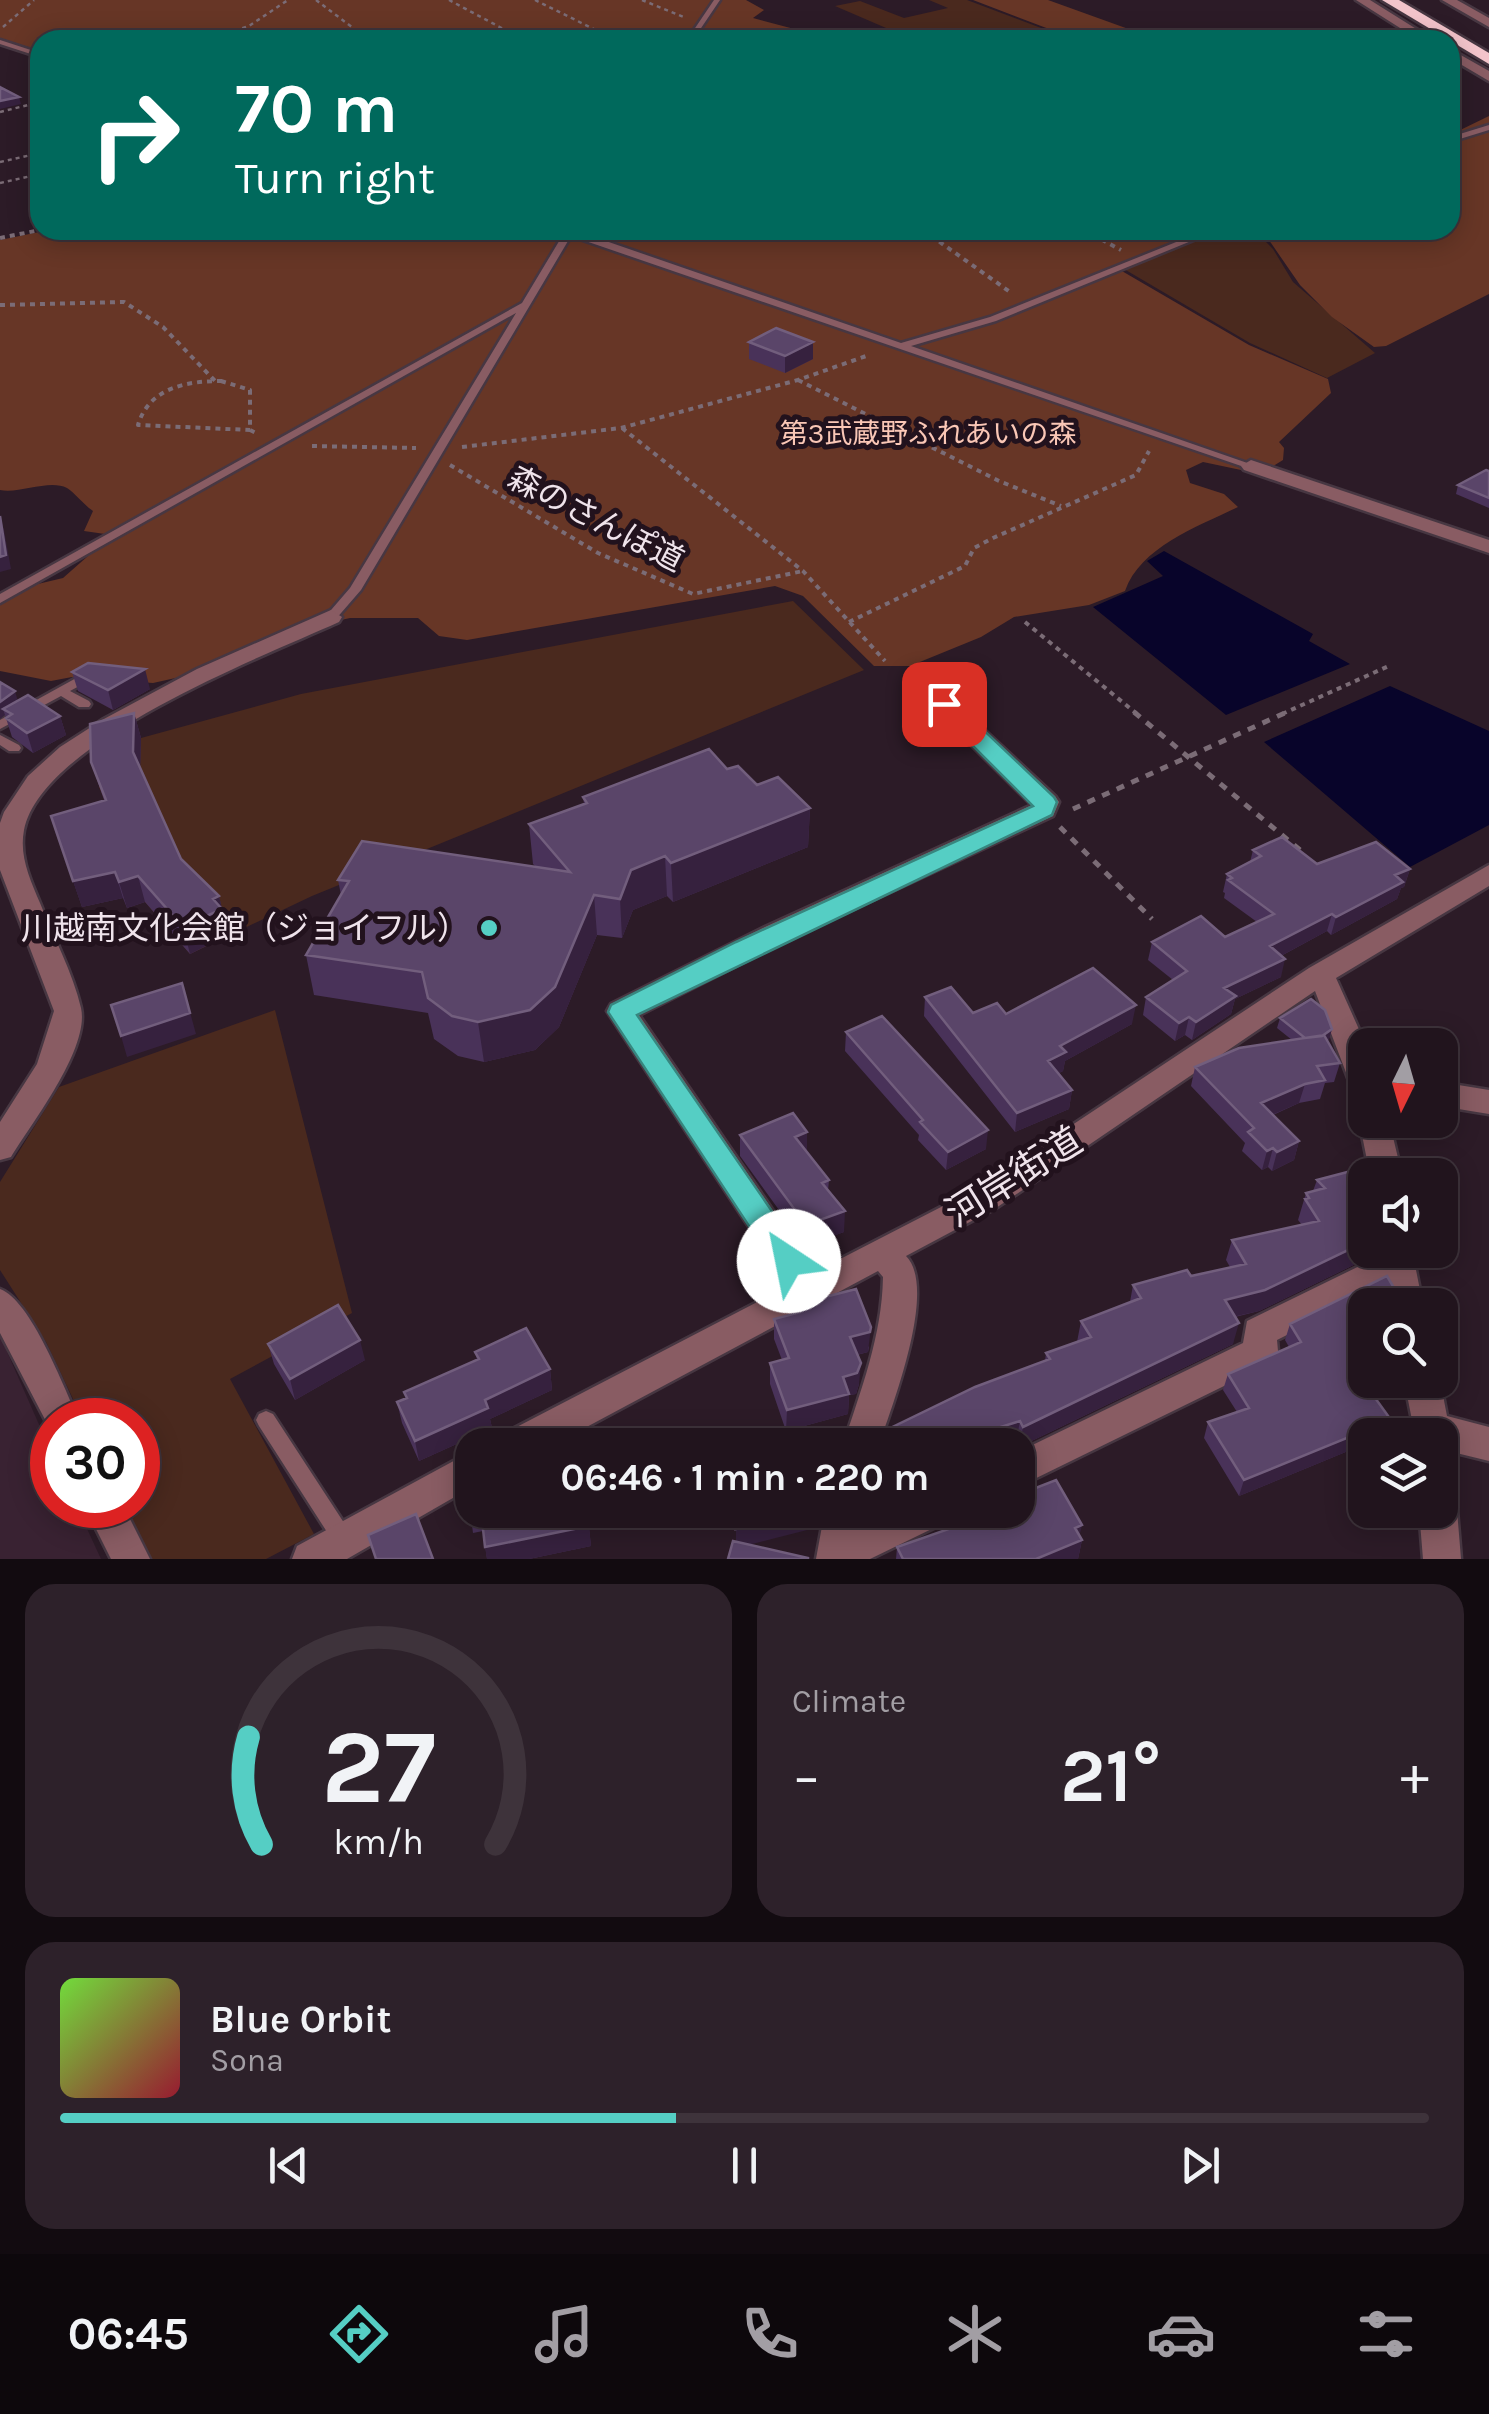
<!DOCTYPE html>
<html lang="en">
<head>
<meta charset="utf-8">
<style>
  body { margin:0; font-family:Karla,"Noto Sans JP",sans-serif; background:#2d212a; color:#f1f3f6; height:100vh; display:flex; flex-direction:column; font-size:38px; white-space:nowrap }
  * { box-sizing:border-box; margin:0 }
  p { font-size:32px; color:#a29ea4 }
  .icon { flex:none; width:55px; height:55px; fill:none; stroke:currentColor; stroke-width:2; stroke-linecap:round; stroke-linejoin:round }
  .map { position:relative; height:1559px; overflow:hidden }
  .panel { display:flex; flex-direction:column; gap:25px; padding:25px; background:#120b10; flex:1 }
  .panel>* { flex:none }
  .banner { position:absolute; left:30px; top:30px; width:1430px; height:210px; border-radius:30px; box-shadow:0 5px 25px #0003,0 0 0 2px #3e333b; background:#00695c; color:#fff; overflow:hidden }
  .needle { width:65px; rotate:185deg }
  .controls { position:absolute; left:1348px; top:1028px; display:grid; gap:20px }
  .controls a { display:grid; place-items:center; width:110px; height:110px; border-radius:20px; background:#21141d; box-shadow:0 5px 25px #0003,0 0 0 2px #3e333b; font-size:50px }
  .speed { position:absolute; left:30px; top:1398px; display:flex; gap:20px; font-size:50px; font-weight:700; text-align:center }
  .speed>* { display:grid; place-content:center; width:130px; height:130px; border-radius:50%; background:#21141d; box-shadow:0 5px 25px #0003,0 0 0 2px #3e333b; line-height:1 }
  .speed .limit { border:15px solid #d22; background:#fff; color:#111 }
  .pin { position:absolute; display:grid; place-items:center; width:85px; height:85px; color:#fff; margin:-42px; border-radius:20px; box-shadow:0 5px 15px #0006 }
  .me { position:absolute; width:110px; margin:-55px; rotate:326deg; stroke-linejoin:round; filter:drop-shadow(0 0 8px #0008) }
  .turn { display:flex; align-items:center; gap:35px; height:210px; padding:0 40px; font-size:45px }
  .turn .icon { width:130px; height:130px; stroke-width:2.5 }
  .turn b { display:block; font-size:70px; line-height:85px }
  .big { font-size:75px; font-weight:700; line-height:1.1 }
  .panel .widget { flex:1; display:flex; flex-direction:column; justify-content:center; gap:15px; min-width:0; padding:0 35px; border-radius:30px; background:#2d212a }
  .panel .dial { align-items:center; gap:0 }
  .dial svg { height:260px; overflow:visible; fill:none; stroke:#3e333b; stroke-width:7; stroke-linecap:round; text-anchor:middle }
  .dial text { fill:#f1f3f6; stroke:none }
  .song { display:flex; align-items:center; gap:30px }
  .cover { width:120px; height:120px; border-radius:15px; background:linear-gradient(135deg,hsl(100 70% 55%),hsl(350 70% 35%)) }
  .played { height:10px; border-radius:5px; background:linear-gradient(90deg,#55cec4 45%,#3e333b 45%) }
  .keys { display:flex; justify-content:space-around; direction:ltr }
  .heat { display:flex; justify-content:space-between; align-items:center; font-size:55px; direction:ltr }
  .panel .tiles { flex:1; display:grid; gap:25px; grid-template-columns:1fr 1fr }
  .widget:last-child { grid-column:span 2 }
  .trip { position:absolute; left:455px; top:1428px; width:580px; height:100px; border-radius:30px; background:#21141d; box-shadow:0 5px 25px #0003,0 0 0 2px #3e333b; font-weight:700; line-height:100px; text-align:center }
  .tabs { display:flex; height:160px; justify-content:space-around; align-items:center; background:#0d080c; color:#a29ea4 }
  .tabs .icon { width:70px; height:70px }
  .tabs .current { color:#55cec4 }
  .tabs b { font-size:45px; color:#f1f3f6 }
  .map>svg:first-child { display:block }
</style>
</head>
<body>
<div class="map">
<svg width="1489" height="1559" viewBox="0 0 1489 1559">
  <rect width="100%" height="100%" fill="#2c1b27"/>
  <!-- built -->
  <path fill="#392232" d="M0,1336L52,1454V1505H76L101,1559H0Z"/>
  <!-- green -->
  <path fill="#4a291e" d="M929,0H967L1073,40H914L835,6L860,1L904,18L948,8Z
    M1224,230H1254L1273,249L1293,282L1375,353L1327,378L1250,343L1124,269Z
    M793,601L864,670L312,896L190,954L145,902L99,787L97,746L141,738L301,694Z
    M275,1010L352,1313L230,1379L314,1534L266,1559H150L124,1505H138V1420H83L46,1342L0,1270V1182L59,1087Z"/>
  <!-- forest -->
  <path fill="#673626" d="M0,0H746L764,10L753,18L836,40H40V51L0,38Z
    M973,0H1048L1159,40H1078Z
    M1489,116V294L1386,346L1374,347L1332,317L1300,285L1262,230H1450V135Z
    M49,230H1203L1115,267L1249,345L1328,379L1331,393L1279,442L1284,448L1283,460L1260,474L1203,462L1186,470L1190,483L1224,494L1238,507C1199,526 1140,547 1125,591L1089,605L1014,617L981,637L910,666H874L803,596L775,586L467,640L439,636L418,618H350L270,636L189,675L153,683L72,677L51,681L0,671V593L63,578L97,548L119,536L84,531L93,511C84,505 75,493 67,488C49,479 20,494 0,490V240Z"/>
  <!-- water -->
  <path fill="#08042a" d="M1164,551L1313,634L1309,641L1350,664L1226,715L1093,607L1163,576L1147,561Z
    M1390,686L1489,731V825L1410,867L1264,742Z"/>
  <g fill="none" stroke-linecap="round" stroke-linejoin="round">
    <!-- service casing -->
    <g stroke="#473742" stroke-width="5">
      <path id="service" d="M714,0H720L693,40H687Z
        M0,40L40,53V57L0,44Z
        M1489,125V130L1450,142V137Z
        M559,230H574L901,343L990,317L1206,230H1218L996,321L911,346L1256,466L1251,469L1247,468L571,236L361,590L335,620L331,621L325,617L350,588L516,313L0,603V594L522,303L564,233Z
        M89,671L95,675L94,678L70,691L89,701L91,704L89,707H79L61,696L0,729V720Z
        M0,735L19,745L21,748L19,751H9L0,745Z
        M266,1411L273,1414L350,1532L353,1539L350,1546L343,1549L336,1546L259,1426L256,1420L259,1414Z"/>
    </g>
    <!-- minor casing -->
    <g stroke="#473742" stroke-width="5">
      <path id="minor" d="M1356,0H1370L1434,40H1419Z
        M1442,0H1457L1489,18V27Z
        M1450,49L1489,71V81L1450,58Z
        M1251,460L1489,540V553L1244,470L1241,466Z
        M331,610L342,617L339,622C262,657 42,741 24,830C19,856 30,879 40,903C53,936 73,973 81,1008C90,1048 32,1123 11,1157L0,1160V1122L37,1064L54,1011L0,870V823L4,812L28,776L60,747L102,720L197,669Z
        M943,697L951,699L1055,796L1059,802L1053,816L785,941L639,1015L815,1272L974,1190L1309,968L1489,865V886L1336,978L1366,1045L1365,1094L1354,1091L1350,1083L1315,991L996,1208L906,1256C938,1288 892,1406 879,1445H843C861,1390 882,1336 883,1277L878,1271L553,1445H500L505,1433L788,1286L607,1011L611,1004L765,927L1032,805L935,709L931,704Z
        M1440,1082L1489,1090V1114L1440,1106Z
        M1365,1111V1120H1389L1402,1175H1370L1359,1120Z
        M1380,1250H1412L1423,1305H1389L1386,1285L1277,1340L1278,1351L1273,1362L1018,1487V1452L1243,1343L1247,1321L1380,1256Z
        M0,1289C31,1300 64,1388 79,1420H52V1433L0,1333Z
        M1404,1380H1440L1447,1416L1489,1427V1461L1440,1449V1435H1415Z
        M472,1451V1487L347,1559H292L297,1546Z
        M1440,1493L1451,1498L1457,1510L1461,1559H1423L1419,1510H1440Z
        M84,1505H123L150,1559H111Z
        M825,1510H863L859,1526L893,1510H952L946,1522L870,1559H816Z"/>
    </g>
    <!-- motorway casing -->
    <g stroke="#473742" stroke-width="5">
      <path id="motorway" d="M1382,0H1399L1489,53V64Z"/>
    </g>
    <!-- path-far2 -->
    <path stroke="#7b6c76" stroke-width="2.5" stroke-dasharray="4 4" stroke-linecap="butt" d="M316,0L369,40
      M449,0L524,40
      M535,0L616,40
      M642,0L686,18
      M3,27L34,0
      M714,31L730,40
      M204,40L249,26L288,0
      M0,112L40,102
      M0,162L40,153
      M0,183L40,174"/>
    <!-- path-far1 -->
    <path stroke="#7b6c76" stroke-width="4" stroke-dasharray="5 5" stroke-linecap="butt" d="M923,230L1010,292
      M1084,230L1121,250
      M0,238L40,230
      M0,305L124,302L163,327L218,384
      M798,380L999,481L1061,506
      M221,381L250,390V430L138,425C149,388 186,381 221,381Z
      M622,428L803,571L885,661
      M250,430L256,433
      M312,446L416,448
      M462,447L621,428L798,380L869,355
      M450,465L598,553L693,594L803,571
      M849,622L965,566L974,548L993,538L1136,475L1149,451
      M1025,622L1137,714
      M1282,714L1391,665"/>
    <!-- path -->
    <path stroke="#7b6c76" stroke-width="5" stroke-dasharray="8 8" stroke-linecap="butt" d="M1134,712L1300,850
      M1073,809L1287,712
      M1060,827L1152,919"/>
    <!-- service -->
    <use href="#service" fill="#895c63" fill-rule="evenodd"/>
    <!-- minor -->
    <use href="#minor" fill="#895c63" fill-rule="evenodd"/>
    <!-- motorway -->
    <use href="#motorway" fill="#f3c4cb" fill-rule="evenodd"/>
  </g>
  <!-- wall -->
  <path fill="#493259" d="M749,342L813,359L785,373L749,359Z
    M1489,471V508L1456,494L1458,485Z
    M72,672L150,689L113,710L78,691Z
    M0,682L18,701L60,716L66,735L33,753L12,737L5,715L0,718Z
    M134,713L141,738L140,768L181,859L219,896L228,935L190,954L145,902L127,908L123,898L82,907L51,816L104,800L91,762Z
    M727,769L810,808L808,847L673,902L667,896L633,910L622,938L597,935L559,1027L535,1050L484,1062L458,1056L434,1039L428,1013L314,995L306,955L341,895L338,880L536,867L533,864L529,824L584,804L583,797Z
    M1253,850L1317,864L1410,869L1404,887L1401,888L1397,899L1331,935L1327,931L1281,956V977L1235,999L1231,1014L1192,1040L1185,1035L1175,1041L1143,1015L1146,997L1173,980L1148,960L1152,942L1225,937L1257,922L1224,898L1225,893L1223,892L1227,874L1250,862Z
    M925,997L973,1013L1006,1014L1132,1024L1065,1061L1063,1071L1059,1073L1072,1090L1069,1109L1015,1132L924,1016Z
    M1280,1018L1332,1029L1329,1039L1327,1041L1340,1063L1334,1082L1325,1083L1320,1099L1299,1103L1273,1115L1299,1141L1294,1160L1272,1171L1268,1167L1262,1170L1242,1151L1245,1143L1191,1086L1195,1067L1292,1040L1277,1028Z
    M846,1032L986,1149L946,1170L918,1140L919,1135L845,1051Z
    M740,1135L807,1151L829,1180L828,1191L844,1232L805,1246L740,1156Z
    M1359,1169L1365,1250H1378L1376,1254L1259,1311L1235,1317L1233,1344L1019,1447L1016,1442L1005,1445H873L874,1436L1045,1361L1046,1353L1077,1342L1081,1321L1130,1302L1133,1285L1191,1276L1230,1267L1226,1260L1232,1240L1302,1225L1298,1220L1306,1193L1313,1191L1317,1180Z
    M821,1298L869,1347L868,1352L857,1355L859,1384L856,1394L849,1395L848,1414L786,1431L770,1384V1363L782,1360L774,1339V1319L799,1312V1307L821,1302Z
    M1365,1305V1361L1360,1362L1357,1373L1365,1444L1239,1496L1204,1438L1208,1422L1237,1412L1223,1390L1228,1374L1289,1347L1285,1340L1290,1324Z
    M268,1344L365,1360L295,1400L274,1364Z
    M475,1352L550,1369L552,1390L490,1419L492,1428L419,1461L402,1423L397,1402L406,1399L404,1392L477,1360Z
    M465,1473L587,1510L591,1546L529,1559H487L483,1531L473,1533Z
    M1028,1491L1079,1536L1082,1540L1078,1559H896L897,1547L1026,1502Z"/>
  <!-- shaded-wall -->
  <path fill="#36213e" d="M19,97L21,104L0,109V101Z
    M813,342V359L785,373V356Z
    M0,516L4,530L11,569L0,572Z
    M145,669L150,689L113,710L108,690Z
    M15,691L19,705L3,709L5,715L0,719V702Z
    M134,713L141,738L140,778L133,752Z
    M60,716L66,735L33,753L27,733Z
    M810,808L808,847L673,902L671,863Z
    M665,856L667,896L633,910L622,938L620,899L631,870Z
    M1410,869L1404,887L1401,888L1397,899L1331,935L1336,917L1395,875Z
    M115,872L123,898L82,907L73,881Z
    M138,876L145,902L127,908L119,882Z
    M594,895L597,935L559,1027L535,1050L484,1062L478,1022Z
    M219,896L228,935L190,954L183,927L213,899Z
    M1332,914L1327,931L1266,964L1270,946Z
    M1285,959L1281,977L1235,999L1231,1014L1192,1040L1196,1022L1224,988Z
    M182,983L196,1034L127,1057L121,1036Z
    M1136,1005L1132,1024L1065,1061L1063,1071L1045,1080L1048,1061L1060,1046Z
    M1189,1017L1185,1035L1175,1041L1179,1023Z
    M1332,1029L1329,1039L1308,1053L1311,1042Z
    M1305,1084L1299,1103L1256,1122L1261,1103Z
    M1072,1090L1069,1109L1015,1132L1017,1113Z
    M988,1130L986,1149L946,1170L948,1152Z
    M807,1132V1152L795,1137Z
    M1299,1141L1294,1160L1272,1171L1277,1152Z
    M1273,1148L1268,1167L1262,1170L1267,1151Z
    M845,1211L844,1232L805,1246L806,1225Z
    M1365,1242V1250H1378L1376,1254L1259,1311L1219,1320L1225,1300Z
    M1239,1323L1233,1344L1019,1447L1023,1427Z
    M871,1327L868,1352L848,1357L850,1337Z
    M360,1340L365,1360L295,1400L290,1379Z
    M1365,1346V1361L1346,1365L1352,1348Z
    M861,1363L859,1384L856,1394L849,1395L848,1414L786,1431L787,1410L843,1377Z
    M550,1369L552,1390L490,1419L492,1428L419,1461L415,1441L485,1400Z
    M1391,1420L1384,1435H1365V1444L1239,1496L1244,1480Z
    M1020,1421L1016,1442L1005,1445H961L962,1439Z
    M714,1510H744V1518L714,1525Z
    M811,1510H816L815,1528L736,1548V1529Z
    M1082,1525L1078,1542L1082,1540L1078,1559H1036L1075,1528Z
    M589,1526L591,1546L529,1559H487L485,1547Z"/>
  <!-- building -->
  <path fill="#5a4569" stroke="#725e7d" stroke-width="2.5" d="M0,87L19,97L0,101Z
    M776,328L813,342L785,356L749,342Z
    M1486,470L1489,471V498L1458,485Z
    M0,516L6,555L0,557Z
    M88,663L145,669L108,690L72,672Z
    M0,682L15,691L0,702Z
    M28,695L60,716L27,733L6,718L12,714L3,709Z
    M134,713L133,752L181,859L219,896L213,899L222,909L183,927L138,876L119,882L115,872L73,881L51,816L106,800L91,762L90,724Z
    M709,749L727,769L738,766L757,785L778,777L810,808L671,863L665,856L631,870L620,899L594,895L555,987L530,1010L478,1022L452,1016L428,998L422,972L306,955L349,881L338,880L362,841L570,872L529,824L587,803L583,797Z
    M1282,837L1317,864L1376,842L1410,869L1395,875L1403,882L1336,917L1332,914L1270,946L1285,959L1224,988L1236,996L1196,1022L1189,1017L1179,1023L1146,997L1187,971L1152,942L1201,916L1225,937L1274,914L1228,880L1232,878L1227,874L1261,856L1253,850Z
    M1093,968L1136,1005L1060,1046L1066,1052L1048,1061L1072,1090L1017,1113L925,997L951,987L973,1013L997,1003L1006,1014Z
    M182,983L190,1013L121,1036L111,1005Z
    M1311,999L1325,1010L1332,1029L1322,1036L1305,1038L1280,1018Z
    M882,1016L988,1130L948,1152L920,1122L923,1120L846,1032Z
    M1324,1035L1340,1063L1317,1066L1325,1080L1305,1084L1261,1103L1299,1141L1277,1152L1273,1148L1267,1151L1248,1132L1254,1128L1195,1067L1239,1048Z
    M793,1113L807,1132L795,1137L829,1180L822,1183L845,1211L806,1225L740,1135Z
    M1359,1169L1365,1178V1242L1265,1290L1225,1300L1239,1323L1023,1427L1020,1421L962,1439L964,1445H880L874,1436L975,1387L1050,1359L1046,1353L1091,1337L1081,1321L1141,1298L1133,1285L1187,1270L1191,1276L1246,1264L1232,1240L1319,1221L1305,1199L1309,1198L1306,1193L1325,1188L1317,1180Z
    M1387,1276L1404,1305H1365V1346L1352,1348L1361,1363L1352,1366L1391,1420L1244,1480L1208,1422L1249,1408L1228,1374L1301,1342L1290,1324Z
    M856,1289L871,1327L870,1332L850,1337L861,1363L857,1373L843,1377L849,1394L787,1410L770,1363L789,1358L774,1319L801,1312L799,1307L822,1301L821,1298Z
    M338,1305L360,1340L290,1379L268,1344Z
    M526,1328L550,1369L485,1400L488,1408L415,1441L397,1402L407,1398L404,1392L479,1359L475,1352Z
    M790,1435L793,1445H749Z
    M472,1465V1510H587L589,1526L485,1547L481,1511L469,1513L465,1473Z
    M1056,1480L1082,1525L1075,1528L1082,1540L1036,1559H903L897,1547L1003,1510H1018V1505L1033,1500L1028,1491Z
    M741,1510H811L736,1529Z
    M416,1514L433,1559H376L368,1535Z
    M733,1541L808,1558V1559H728Z"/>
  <!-- route -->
  <path fill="#55cec4" stroke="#37867f" stroke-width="2.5" d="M944,698L951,699L1054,797L1057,802L1052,815L637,1015L800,1252L804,1261L800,1270L789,1274L778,1270L608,1012L611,1005L736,942L1033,806L936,709V699Z"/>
  <!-- markers -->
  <circle fill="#55cec4" stroke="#22121d" stroke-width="4" cx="489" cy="928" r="10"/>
  <g text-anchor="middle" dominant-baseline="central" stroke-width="10" stroke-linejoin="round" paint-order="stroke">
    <!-- far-park labels -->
    <g font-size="28" fill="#fac7b6" stroke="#22121d">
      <text x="928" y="433">第3武蔵野ふれあいの森</text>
    </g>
    <!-- street labels -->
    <g font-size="32" fill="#efe3eb" stroke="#22121d">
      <text transform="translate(596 519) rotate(27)">森のさんぽ道</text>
    </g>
    <!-- poi labels -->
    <g font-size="32" fill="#efe3eb" stroke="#22121d" text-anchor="end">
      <text x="469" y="928">川越南文化会館（ジョイフル）</text>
    </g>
    <!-- near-street labels -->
    <g font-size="38" fill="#efe3eb" stroke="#22121d">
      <text transform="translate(1014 1177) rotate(-32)">河岸街道</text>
    </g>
  </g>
</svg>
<div class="controls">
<a><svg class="needle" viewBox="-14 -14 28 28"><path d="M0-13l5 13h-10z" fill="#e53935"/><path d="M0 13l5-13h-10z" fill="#a29ea4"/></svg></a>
<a><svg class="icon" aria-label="sound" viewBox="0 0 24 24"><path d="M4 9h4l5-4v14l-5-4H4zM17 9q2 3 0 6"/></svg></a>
<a><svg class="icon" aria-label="search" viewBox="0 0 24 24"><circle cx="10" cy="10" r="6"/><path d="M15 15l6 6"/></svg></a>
<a><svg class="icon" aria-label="layers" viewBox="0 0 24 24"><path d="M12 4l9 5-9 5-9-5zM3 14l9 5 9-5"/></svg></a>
</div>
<div class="speed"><div class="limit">30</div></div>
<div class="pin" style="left:944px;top:704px;background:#d93025"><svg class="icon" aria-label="arrive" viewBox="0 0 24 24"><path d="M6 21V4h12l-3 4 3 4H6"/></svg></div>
<svg class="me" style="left:789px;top:1261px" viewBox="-20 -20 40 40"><circle r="19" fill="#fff"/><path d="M0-13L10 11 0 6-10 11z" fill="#55cec4"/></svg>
<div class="trip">06:46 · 1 min · 220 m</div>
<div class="banner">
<div class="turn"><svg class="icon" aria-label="right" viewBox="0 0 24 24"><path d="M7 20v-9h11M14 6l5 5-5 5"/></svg><div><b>70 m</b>Turn right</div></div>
</div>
</div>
<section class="panel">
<div class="tiles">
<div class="widget dial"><svg viewBox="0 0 100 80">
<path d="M14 69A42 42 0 1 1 86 69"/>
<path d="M14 69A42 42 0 0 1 10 36" stroke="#55cec4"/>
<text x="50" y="56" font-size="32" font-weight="700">27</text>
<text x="50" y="72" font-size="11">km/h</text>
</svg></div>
<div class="widget"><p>Climate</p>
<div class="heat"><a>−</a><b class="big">21°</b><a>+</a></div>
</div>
<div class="widget">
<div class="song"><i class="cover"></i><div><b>Blue Orbit</b><p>Sona</p></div></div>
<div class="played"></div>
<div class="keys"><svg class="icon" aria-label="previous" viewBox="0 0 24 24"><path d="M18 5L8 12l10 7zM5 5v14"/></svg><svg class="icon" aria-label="pause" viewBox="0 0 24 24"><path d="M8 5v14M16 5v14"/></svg><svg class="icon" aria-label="next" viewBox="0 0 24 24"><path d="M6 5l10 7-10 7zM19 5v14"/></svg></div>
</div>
</div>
</section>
<nav class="tabs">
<b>06:45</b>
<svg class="icon current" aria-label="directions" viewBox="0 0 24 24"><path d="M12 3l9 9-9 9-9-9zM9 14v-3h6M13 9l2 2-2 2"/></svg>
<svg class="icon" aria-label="music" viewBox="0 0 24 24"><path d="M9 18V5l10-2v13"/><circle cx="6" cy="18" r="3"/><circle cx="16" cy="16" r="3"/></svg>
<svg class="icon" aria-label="phone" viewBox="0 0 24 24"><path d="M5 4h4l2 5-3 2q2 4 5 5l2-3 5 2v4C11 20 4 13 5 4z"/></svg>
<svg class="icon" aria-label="climate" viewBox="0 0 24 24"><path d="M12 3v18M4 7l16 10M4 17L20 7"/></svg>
<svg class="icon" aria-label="car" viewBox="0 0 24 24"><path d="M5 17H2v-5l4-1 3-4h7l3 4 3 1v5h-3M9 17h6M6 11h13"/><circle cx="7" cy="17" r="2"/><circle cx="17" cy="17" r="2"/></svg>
<svg class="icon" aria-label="filters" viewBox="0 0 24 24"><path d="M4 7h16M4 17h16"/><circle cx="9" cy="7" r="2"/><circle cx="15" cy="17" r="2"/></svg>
</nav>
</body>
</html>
